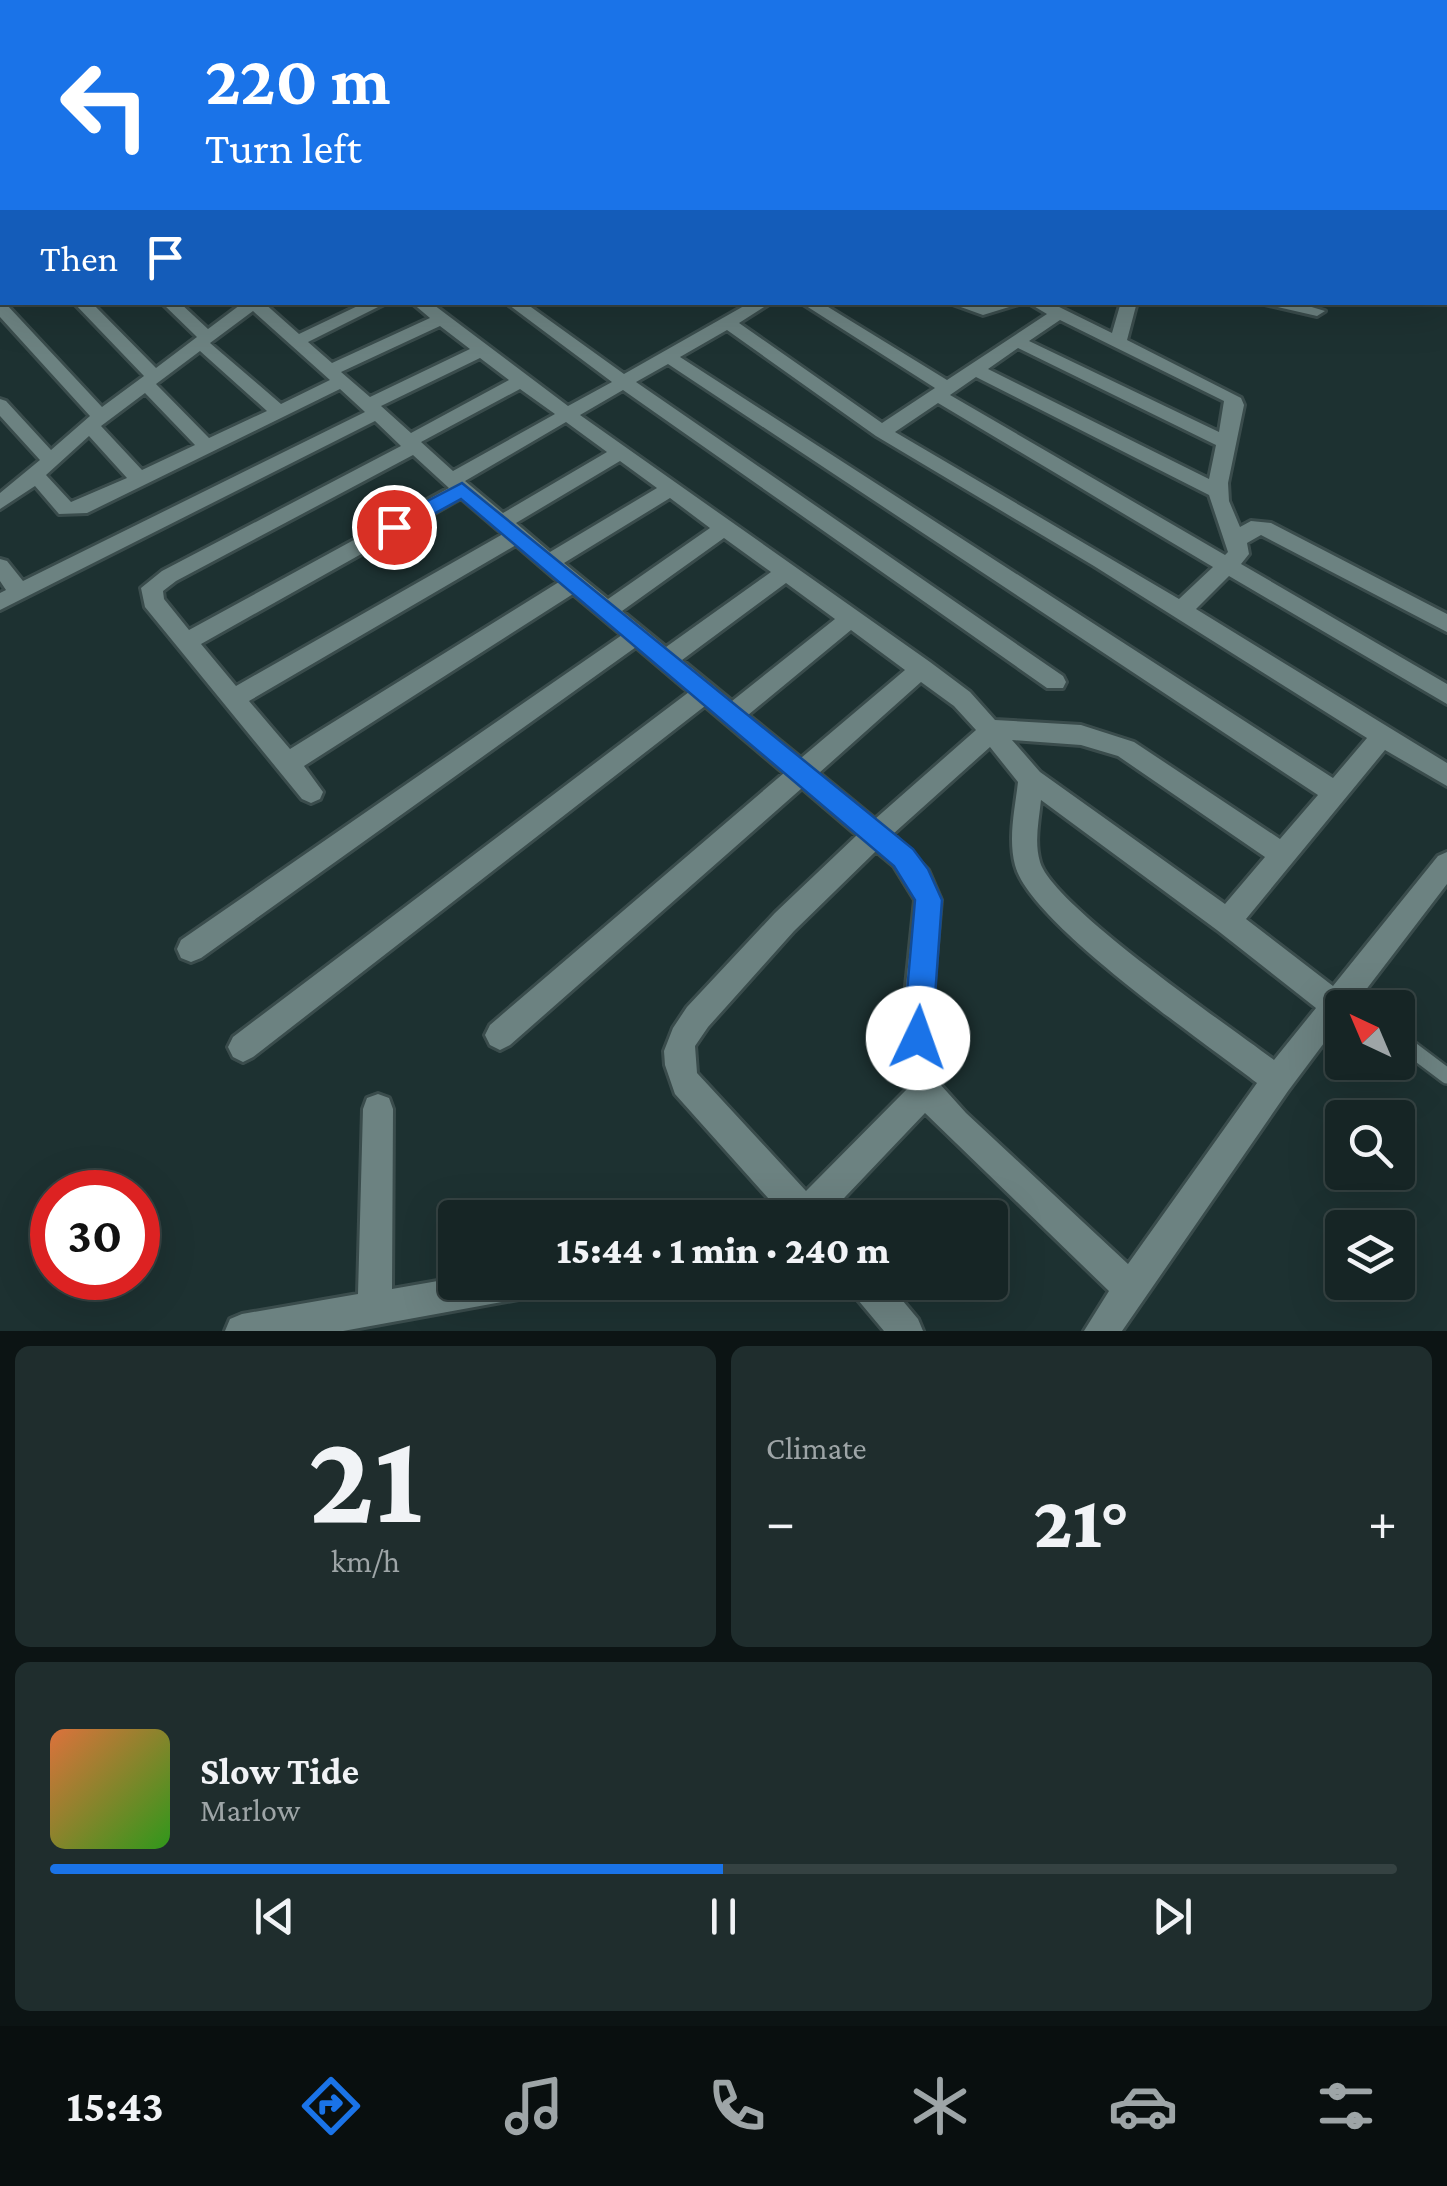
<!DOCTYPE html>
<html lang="en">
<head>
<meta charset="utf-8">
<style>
  body { margin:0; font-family:"Crimson Pro",serif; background:#1f2d2d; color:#f1f3f6; height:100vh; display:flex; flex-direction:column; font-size:38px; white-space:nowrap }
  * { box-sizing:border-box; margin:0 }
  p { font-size:32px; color:#9ea5a7 }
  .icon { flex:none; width:55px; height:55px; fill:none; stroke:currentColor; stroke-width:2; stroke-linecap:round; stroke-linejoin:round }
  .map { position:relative; height:1331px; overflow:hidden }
  .drawer { display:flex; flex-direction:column; gap:15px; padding:15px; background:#0c1414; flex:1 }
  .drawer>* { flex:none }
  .banner { position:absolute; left:0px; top:0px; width:1448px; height:305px; box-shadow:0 10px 40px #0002,0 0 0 2px #354242; background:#1a73e8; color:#fff; overflow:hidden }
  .needle { width:65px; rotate:316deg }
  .controls { position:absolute; left:1325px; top:990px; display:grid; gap:20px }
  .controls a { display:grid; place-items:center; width:90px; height:90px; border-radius:10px; background:#162525; box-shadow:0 10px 40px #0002,0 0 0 2px #354242; font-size:50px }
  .speed { position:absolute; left:30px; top:1170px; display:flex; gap:20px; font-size:50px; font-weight:700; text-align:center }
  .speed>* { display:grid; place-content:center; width:130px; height:130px; border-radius:50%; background:#162525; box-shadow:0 10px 40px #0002,0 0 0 2px #354242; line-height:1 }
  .speed .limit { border:15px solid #d22; background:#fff; color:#111 }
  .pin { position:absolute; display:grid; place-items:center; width:85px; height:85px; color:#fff; margin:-42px; border:5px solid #fff; border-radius:50%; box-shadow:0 2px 10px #0007 }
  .me { position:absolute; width:110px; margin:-55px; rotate:3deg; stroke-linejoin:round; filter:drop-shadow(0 0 8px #0008) }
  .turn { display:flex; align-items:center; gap:35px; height:210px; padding:0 40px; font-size:45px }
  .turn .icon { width:130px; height:130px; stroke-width:2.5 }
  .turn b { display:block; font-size:70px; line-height:85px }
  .then { display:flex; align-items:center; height:95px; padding:0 40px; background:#0003; gap:20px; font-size:38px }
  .big { font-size:75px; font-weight:800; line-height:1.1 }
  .drawer .card { flex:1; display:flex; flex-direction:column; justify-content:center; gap:15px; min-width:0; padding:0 35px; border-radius:15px; background:#1f2d2d }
  .drawer .dial { align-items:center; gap:0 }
  .dial b { font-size:130px; line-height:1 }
  .song { display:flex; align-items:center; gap:30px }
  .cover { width:120px; height:120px; border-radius:15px; background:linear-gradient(135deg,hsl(20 70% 55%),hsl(110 70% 35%)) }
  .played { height:10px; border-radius:5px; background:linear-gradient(90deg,#1a73e8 50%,#354242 50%) }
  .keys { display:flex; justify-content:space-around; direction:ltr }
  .heat { display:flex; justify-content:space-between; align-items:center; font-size:55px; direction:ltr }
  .drawer .tiles { flex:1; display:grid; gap:15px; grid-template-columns:1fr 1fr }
  .card:last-child { grid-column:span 2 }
  .trip { position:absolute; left:438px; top:1200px; width:570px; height:100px; border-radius:10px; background:#162525; box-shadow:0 10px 40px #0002,0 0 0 2px #354242; font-weight:800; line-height:100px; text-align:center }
  .dock { display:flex; height:160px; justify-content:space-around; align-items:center; background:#090f0f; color:#9ea5a7 }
  .dock .icon { width:70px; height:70px }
  .dock .selected { color:#1a73e8 }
  .dock b { font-size:45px; color:#f1f3f6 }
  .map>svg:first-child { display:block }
</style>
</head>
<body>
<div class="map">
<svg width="1447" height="1331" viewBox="0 0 1447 1331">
  <rect width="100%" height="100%" fill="#1d3131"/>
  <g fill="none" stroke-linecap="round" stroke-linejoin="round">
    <!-- lane casing -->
    <g stroke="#3a4c4c" stroke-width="20">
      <path id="lane" d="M1398,1039L1447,1076"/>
    </g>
    <!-- street casing -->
    <g stroke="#3a4c4c" stroke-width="6">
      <path id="street" d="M33,0H46L47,2H35Z
        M99,0H112L113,2H101Z
        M316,0H330L331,2H318Z
        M706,0H722L723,2H708Z
        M859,0H875L876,2H861Z
        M967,0H984L985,2H969Z
        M1027,0H1044L1045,2H1029Z
        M1088,0H1105L1106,2H1090Z
        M1151,0H1169L1170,2H1153Z
        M0,11H2V19H0Z
        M1445,73L1447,74V82L1445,81Z
        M0,85L2,86V95L0,94Z
        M2,114V122L0,123V115Z
        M2,143V151L0,152V144Z
        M1445,185H1447V193H1445Z
        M0,197H2V205H0Z
        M2,254V264L0,265V255Z
        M0,302L6,304L102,407L144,376L73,302H91L156,368L197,337L161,302H179L208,329L244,302H263L299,334L366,302H388L308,342L332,363L430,318L411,302H430L568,406L612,382L505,302H524L624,374L751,302H772L739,323L882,423L935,388L800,302H820L947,380L1047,314L1027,302H1049L1112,333L1121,302H1137L1127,340L1241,398L1244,405L1228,483L1229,501L1240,527L1251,521L1271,523L1447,614V632L1261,535L1247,543L1249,554L1241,564L1447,684V704L1229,576L1196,609L1447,763V786L1385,750L1246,919L1333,986L1438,856L1447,852V884L1352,1008H1342V1019L1288,1091L1122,1331H1084L1109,1291L925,1113L825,1218H786L675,1094L665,1065L664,1051L673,1028L687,1007L775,913L857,835L802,788L510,1045L500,1050L490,1045L485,1035L490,1025L784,773L705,706L253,1057L243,1062L233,1057L228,1047L233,1037L689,692L636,647L201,958L191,962L181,958L177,949L181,940L622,635L573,594L304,766L323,792L320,799L311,803L302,799L145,607L141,588L162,571L401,446L375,421L0,610V593L6,590L0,581V559L7,561L23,581L365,412L340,389L87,513L59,514L35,486L0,509V493L40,460L0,416V399L6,401L51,450L90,416L0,317ZM253,311L330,380L281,404L210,343ZM1060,320L1224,401L1219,432L1029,341ZM440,326L470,349L370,397L341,372ZM727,330L876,436L1094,566L1367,738L1333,778L680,357ZM1018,348L1216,445L1209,479L988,369ZM200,351L267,411L209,438L156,384ZM480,358L509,380L411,433L381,406ZM668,364L1318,795L1280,839L1134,742L1081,725L995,720L970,692L930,662L580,415L623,390L1047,688H1063L1066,682L1063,676L636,382ZM976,377L1209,495L1228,552L1225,555L950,395ZM520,389L555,414L453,471L421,442ZM145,393L195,445L142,470L101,426ZM938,403L1213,567L1179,599L895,432ZM566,422L607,452L503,513L465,481ZM89,436L127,478L71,502L46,475ZM413,455L449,488L189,630L164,599L163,591L176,581ZM620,461L657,488L550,552L516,523ZM461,498L503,534L236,686L201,644ZM670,498L710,528L608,599L564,563ZM724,538L771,572L666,647L622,611ZM516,545L559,582L290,749L249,701ZM786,583L835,619L732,701L682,660ZM851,630L905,670L801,758L748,715ZM921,682L954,706L976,730L875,819L819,773ZM1012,740L1081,745L1118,756L1265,857L1225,904L1040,772ZM990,747L1018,782C1015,809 1008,838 1015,865C1029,922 1204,1042 1257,1083L1128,1264L966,1113L939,1083L933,1061L931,1015L941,900L928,870L893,834ZM1041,800L1217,930L1316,1008L1274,1060C1229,1026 1053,906 1040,862C1034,842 1039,820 1041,800ZM876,851L894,866L915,900L903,1015V1061L910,1086L806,1191L697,1073L695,1046L708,1027L794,931Z
        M947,302H1025L983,315Z
        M1256,302H1295L1325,311L1317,316Z
        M378,1094L389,1098L393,1109L392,1289L455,1278V1282H551L546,1294L343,1331H225L230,1319L242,1314L358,1294L363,1109L367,1098Z
        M848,1282H887L918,1319L923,1331H884L853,1294Z"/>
    </g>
    <!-- secondary casing -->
    <g stroke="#3a4c4c" stroke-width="5">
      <path id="secondary" d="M647,0H666L667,2H649Z
        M0,37L2,38V47H0Z
        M1445,252H1447V264H1445Z"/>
    </g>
    <!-- lane -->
    <use href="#lane" stroke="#6c8281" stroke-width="15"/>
    <!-- street -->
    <use href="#street" fill="#6c8281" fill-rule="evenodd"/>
    <!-- secondary -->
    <use href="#secondary" fill="#6c8281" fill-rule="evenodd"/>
  </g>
  <!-- route -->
  <path fill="#1a73e8" stroke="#114b97" stroke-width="2.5" d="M462,483L913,849L928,869L942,900L932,1038L928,1048L918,1053L907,1048L903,1038L915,900L894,866L461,499L401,532H387V522Z"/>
</svg>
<div class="controls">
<a><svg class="needle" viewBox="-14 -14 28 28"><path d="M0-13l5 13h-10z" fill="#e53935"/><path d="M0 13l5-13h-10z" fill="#9ea5a7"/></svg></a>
<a><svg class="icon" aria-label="search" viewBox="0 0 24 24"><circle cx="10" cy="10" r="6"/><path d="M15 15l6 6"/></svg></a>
<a><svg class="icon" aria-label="layers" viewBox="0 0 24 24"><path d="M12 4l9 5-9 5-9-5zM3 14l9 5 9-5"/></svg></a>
</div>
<div class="speed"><div class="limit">30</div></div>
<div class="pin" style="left:394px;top:527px;background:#d93025"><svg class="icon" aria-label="arrive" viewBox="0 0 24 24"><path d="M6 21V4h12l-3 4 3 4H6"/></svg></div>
<svg class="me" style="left:918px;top:1038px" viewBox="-20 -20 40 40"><circle r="19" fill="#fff"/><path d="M0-13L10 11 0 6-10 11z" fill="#1a73e8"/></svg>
<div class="trip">15:44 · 1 min · 240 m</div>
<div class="banner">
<div class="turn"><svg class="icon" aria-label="left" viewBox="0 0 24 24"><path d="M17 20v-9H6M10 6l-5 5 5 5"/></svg><div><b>220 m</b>Turn left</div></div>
<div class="then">Then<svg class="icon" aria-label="arrive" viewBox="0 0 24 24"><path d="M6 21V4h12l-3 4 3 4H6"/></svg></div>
</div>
</div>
<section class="drawer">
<div class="tiles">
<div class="card dial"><b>21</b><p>km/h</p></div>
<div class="card"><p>Climate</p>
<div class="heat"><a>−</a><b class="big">21°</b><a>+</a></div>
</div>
<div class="card">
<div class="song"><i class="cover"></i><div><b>Slow Tide</b><p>Marlow</p></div></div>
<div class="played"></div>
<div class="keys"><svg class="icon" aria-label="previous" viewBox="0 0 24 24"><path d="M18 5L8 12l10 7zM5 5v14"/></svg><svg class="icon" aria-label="pause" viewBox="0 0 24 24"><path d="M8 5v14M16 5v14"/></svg><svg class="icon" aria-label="next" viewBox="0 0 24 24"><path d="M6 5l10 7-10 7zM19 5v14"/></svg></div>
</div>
</div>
</section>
<nav class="dock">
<b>15:43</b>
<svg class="icon selected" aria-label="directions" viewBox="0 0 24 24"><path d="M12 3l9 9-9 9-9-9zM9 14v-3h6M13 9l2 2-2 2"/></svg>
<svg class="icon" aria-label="music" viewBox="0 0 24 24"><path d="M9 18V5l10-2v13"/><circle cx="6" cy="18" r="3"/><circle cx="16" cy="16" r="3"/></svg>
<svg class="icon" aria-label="phone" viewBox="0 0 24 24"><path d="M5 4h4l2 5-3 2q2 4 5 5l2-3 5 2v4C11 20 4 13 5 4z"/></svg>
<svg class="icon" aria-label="climate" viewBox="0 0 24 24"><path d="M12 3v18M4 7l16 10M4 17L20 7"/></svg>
<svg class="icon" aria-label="car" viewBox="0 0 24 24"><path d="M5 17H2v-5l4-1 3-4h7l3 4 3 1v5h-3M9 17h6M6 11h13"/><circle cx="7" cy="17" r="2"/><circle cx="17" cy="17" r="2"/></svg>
<svg class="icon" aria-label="filters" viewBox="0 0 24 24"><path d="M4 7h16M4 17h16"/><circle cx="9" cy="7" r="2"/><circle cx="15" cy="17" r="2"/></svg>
</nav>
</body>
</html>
